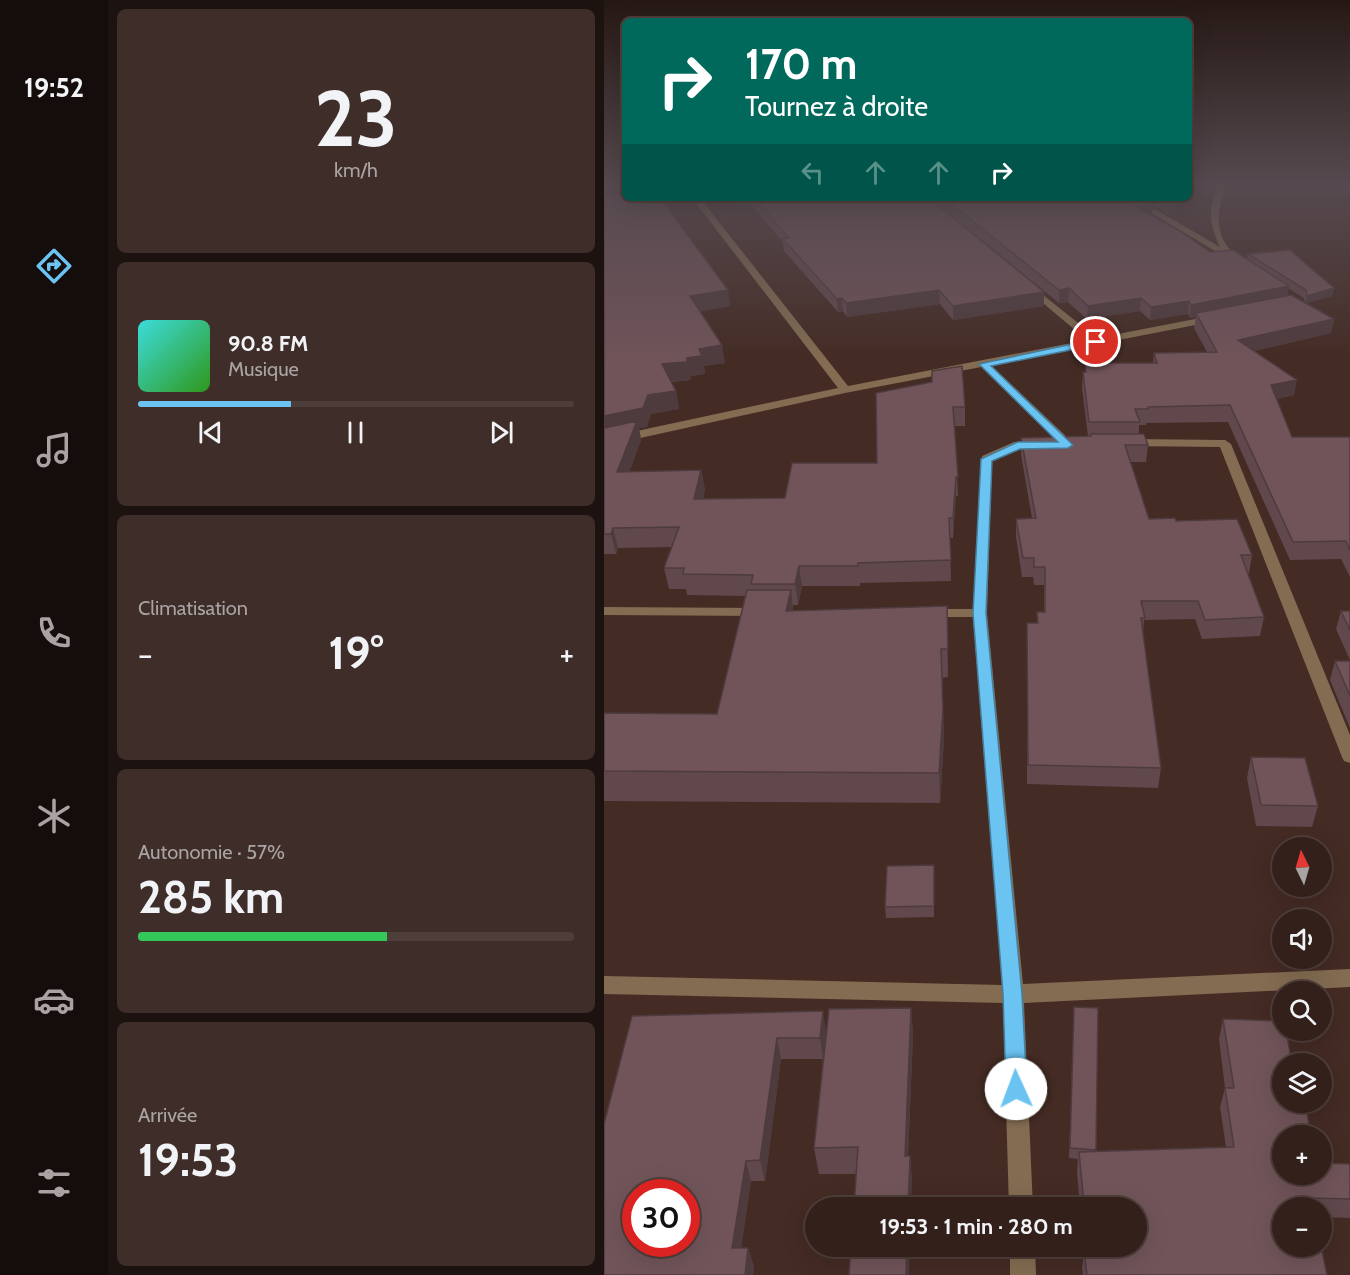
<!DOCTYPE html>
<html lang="fr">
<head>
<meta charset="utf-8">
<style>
  body { margin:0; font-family:Cabin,sans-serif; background:#3e2d28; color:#f1f3f6; height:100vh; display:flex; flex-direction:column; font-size:22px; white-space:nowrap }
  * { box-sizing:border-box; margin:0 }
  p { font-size:20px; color:#a9a3a3 }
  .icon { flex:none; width:33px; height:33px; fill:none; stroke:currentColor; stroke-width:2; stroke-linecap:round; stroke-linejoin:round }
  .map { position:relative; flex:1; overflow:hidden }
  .side { display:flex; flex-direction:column; gap:9px; padding:9px; background:#1c120f; width:496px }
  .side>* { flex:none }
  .guide { position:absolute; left:18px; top:18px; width:570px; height:183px; border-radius:9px; box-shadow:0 6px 24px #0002,0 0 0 2px #4e3e3a; background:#00695c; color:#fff; overflow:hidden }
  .needle { width:39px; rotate:355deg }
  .tools { position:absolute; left:668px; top:837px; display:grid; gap:12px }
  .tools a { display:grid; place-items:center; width:60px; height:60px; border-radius:50%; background:#33201b; box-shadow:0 6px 24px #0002,0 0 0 2px #4e3e3a; font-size:30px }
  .speed { position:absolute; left:18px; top:1179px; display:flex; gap:12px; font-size:30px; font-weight:700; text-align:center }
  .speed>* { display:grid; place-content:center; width:78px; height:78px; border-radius:50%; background:#33201b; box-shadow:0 6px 24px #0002,0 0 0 2px #4e3e3a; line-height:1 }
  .speed .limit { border:9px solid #d22; background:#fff; color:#111 }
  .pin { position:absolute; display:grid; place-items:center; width:51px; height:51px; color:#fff; margin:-26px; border:3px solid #fff; border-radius:50%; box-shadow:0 2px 6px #0007 }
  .me { position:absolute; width:66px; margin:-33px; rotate:358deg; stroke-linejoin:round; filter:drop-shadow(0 0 4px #0008) }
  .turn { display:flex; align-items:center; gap:21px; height:126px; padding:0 24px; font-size:27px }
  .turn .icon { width:78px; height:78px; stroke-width:2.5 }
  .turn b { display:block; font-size:42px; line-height:51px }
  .lanes { display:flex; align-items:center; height:57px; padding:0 24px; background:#0003; justify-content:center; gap:30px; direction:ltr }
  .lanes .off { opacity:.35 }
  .big { font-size:45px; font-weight:700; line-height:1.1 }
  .side .tile { flex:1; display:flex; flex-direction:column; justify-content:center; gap:9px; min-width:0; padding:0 21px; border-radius:9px; background:#3e2d28 }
  .side .dial { align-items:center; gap:0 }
  .dial b { font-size:78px; line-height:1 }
  .song { display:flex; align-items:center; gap:18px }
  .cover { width:72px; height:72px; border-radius:9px; background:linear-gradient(135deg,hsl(180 70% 55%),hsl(110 70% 35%)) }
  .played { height:6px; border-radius:3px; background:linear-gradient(90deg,#6bc3f2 35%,#4e3e3a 35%) }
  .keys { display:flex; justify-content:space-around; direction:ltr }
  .heat { display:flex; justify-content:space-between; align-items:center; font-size:33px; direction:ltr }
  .charge { height:9px; border-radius:4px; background:linear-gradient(90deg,#34c759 57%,#4e3e3a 0) }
  .trip { position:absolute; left:201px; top:1197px; width:342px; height:60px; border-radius:30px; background:#33201b; box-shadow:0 6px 24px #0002,0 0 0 2px #4e3e3a; font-weight:700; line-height:60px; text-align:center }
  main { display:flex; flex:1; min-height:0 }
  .menu { display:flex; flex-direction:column; width:108px; justify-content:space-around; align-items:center; background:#140d0b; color:#a9a3a3 }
  .menu .icon { width:42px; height:42px }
  .menu .current { color:#6bc3f2 }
  .menu b { font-size:27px; color:#f1f3f6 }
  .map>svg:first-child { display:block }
</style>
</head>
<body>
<main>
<nav class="menu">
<b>19:52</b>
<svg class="icon current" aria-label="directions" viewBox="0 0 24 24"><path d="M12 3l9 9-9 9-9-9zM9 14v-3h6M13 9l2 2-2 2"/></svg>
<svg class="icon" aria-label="music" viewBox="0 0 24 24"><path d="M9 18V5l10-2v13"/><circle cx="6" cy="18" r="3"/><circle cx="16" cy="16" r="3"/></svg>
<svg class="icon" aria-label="phone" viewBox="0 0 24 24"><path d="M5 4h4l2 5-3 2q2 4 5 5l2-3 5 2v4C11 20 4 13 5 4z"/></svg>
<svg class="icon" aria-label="climate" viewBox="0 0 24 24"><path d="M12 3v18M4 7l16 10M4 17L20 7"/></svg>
<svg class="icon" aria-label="car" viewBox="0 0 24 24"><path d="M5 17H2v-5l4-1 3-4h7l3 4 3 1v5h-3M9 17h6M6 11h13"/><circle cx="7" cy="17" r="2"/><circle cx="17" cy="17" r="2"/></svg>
<svg class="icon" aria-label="filters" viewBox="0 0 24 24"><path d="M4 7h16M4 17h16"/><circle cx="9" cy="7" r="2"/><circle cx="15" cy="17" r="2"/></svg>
</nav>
<section class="side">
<div class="tile dial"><b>23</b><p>km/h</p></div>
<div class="tile">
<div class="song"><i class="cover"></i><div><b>90.8 FM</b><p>Musique</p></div></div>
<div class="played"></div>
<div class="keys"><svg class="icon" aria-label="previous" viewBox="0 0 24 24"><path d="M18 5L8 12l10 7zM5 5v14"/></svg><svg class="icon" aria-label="pause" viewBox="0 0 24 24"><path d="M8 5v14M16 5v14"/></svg><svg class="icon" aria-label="next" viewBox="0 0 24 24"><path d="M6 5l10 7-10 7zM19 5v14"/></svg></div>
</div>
<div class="tile"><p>Climatisation</p>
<div class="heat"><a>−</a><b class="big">19°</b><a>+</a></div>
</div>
<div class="tile"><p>Autonomie · 57%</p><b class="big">285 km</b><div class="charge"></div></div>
<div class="tile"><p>Arrivée</p><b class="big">19:53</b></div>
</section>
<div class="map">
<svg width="746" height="1275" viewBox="0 0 746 1275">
  <rect width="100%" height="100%" fill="#442b24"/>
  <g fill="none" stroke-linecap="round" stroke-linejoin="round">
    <!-- minor -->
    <path fill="#836c51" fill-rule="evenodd" d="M616,185H624C609,212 611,244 639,260V264H633L522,198H532L616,247C605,223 603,208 616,185Z
      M45,198H67L0,208V204Z
      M88,198H96L244,386L483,340L421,288L419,286L424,283L493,338L612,315L617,318L612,321L387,365L467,441H475L477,444L471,448H460L377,367L241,393L0,446V438L234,388Z
      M525,439L621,440L627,444L746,735V763L740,761L738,757L616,447L521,446L519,443Z
      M437,441L441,442V448L416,449L388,461L383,613L419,984L746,969V987L420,1003L429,1208H405L399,1003L0,994V976L398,985L369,617H325L318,613L325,609H369L378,456L410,442Z
      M0,607L157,608L164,612L157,616L0,615Z
      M406,1246H431L432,1275H406Z"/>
  </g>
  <!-- wall -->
  <path fill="#60484d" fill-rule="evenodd" d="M0,185L126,306L96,311L121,363L100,366L101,374L86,376L87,380L67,382L72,391L75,409L47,414L43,427L35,428L37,440L25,472L97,470L101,490L99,499L181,498L273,463L272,393L361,407V426H351L354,496H352L349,538H346L347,581L256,583V586H198L194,605H189V611L343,606L344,677L338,678L340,739L336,803L0,801V713L113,714L141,596L83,595L82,589H65L60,568L68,547L14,548L12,554H0Z
    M128,198H325L440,306L349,320L336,304L243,317L239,311L234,312L180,251L179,242L146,203L135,206Z
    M326,198H576L570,213L564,214L549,205L548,216L606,252L643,259L644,254L730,288L728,296L703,303L730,319L727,333L650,351L690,395L672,399L688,437H746V577L737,559L686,560L624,422L542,423V425H535V434L544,445L542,462H526L545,519L572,521L648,555L645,573H644L660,617L656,636L598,639L591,619L540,620L539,635L557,768L554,788L423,784V623H433V612H440V585H430L429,577H418L412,537V519L428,518L417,455V438L484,436L478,388L479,372H481V363H549L550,353L603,352L590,328L592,317L586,318L584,314L546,320L536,311L483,319L464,302L455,303ZM684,288L700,298L701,302L683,296Z
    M737,611H746V660L732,629Z
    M731,661H746V728L726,680Z
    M647,757L714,806L708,827L652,826L643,778Z
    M330,865V917L282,918L281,907Z
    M470,1007L492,1151L622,1147L616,1107L621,1088L615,1039L619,1019L678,1174L746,1164V1218L717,1217V1208H678L723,1275H479L478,1268L479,1260L478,1246H532V1208H476L473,1171L474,1159L465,1158Z
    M307,1008L309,1035L304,1156H306L308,1182L252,1174H215L210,1148L219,1059H177L161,1181H147L137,1248H144L150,1267L149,1275H0L28,1016L222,1031Z"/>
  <!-- shaded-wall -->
  <path fill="#4e3b3e" d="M17,185H21V198L0,202V187Z
    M134,198H146V203L135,206Z
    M573,198H576L570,213L564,214L565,202Z
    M549,204L548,216L530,206Z
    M685,286L682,300L592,313V317L586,318L587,305Z
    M465,288L464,302L455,303V290Z
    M730,288L728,296L701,304L703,296Z
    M124,290L126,306L89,313L86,296Z
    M335,290L336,304L243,317L242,303Z
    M440,292V306L349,320V306Z
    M238,298L239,311L234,312L233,299Z
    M537,298L536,311L483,319L484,306Z
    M585,301L584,314L546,320L547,307Z
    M730,319L727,333L632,355L634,340Z
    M118,345L121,363L100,366L101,374L86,376L87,380L61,382L58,364L83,358L95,349Z
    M693,380L690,395L664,401L667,385Z
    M72,391L75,409L47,414L43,427L35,428L37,440L18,492L0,436V404Z
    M97,470L101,490L94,519L90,499Z
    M352,477V496L349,538V518Z
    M9,528L14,548L12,554L7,534Z
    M195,566L198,586L194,605L191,584Z
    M187,590L190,618L182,611Z
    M339,710L340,739L336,803L335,773Z
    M307,1008L309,1035L303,1182L301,1156Z
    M219,1011L222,1032L219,1059L216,1038Z
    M173,1038L177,1059L161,1181L156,1160Z
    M306,1156L308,1182L307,1208H304Z
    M142,1161L147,1181L134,1268L128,1248Z
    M303,1246H306L305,1275H302Z
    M144,1248L150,1267L149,1275H141Z"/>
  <!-- building -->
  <path fill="#705459" stroke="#4e3b3e" stroke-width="1.5" fill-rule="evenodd" d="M0,185H17L0,187Z
    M21,192V198H56L124,290L86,296L118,345L95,349L98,356L83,358V362L58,364L72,391L44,395L39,408L0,416V195Z
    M150,198H325L440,292L349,306L335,290L242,303L238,298L233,299L179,239L185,238Z
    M340,198H539L549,204L530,206L574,230L606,252L629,250L685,286L587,305L585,301L547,307L537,298L484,306L465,288L455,290Z
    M559,198H573L571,201L565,202Z
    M686,250L730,288L703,296L702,290L644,254Z
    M687,295L730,319L634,340L693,380L667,385L688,437H746V550L742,541L689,542L626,405L544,407V409H531L536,422H485L479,372H482L481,363H553L550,353L613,352L592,313Z
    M358,366L361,407H349L354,477H352L349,518H345L347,560L254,563V566H195L191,584H147L149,575L79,574L80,568H60L75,527L9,528L7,534H0V428L33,421L13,472L97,470L90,499L181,498L188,463H273L272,393L328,382V371Z
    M487,434H540L544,445H521L545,519L571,518L572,521L633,519L648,555H637L660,617L601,620L594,601H537L541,618H537L557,768L424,765L423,623H434L433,612H441V567H430V558H419L412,519L432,518L417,438L487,436Z
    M143,590H187L182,611L343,606L344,649H337L339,710L335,773L0,771V713L113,714Z
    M737,611H746V630Z
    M731,661H746V696Z
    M647,757L701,758L714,806L657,805Z
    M330,865V906L281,907L283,866Z
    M470,1007L494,1008L492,1150L466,1148Z
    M307,1008L301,1156H306L304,1208H250L254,1147L210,1148L225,1009Z
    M219,1011L216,1038H173L156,1160L142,1161L128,1248H144L141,1275H0V1124L28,1016ZM32,1192H82V1244H32Z
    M619,1019L678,1021V1030H682L688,1064H678V1102H701L707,1136H678V1174H717V1163L746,1164V1199L707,1198L709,1208H678V1246H717L723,1275H483L480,1250H482V1246H532V1208H478V1204H480L475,1152L630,1147L621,1088H630Z
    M247,1246H303L302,1275H245Z"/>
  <!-- sky -->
  <linearGradient id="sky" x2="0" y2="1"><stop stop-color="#251814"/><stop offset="0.51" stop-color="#564a50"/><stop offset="1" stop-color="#564a50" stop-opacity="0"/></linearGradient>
  <rect width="746" height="363" fill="url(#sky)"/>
  <!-- route -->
  <path fill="#6bc3f2" stroke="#467f9d" stroke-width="1.5" d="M492,339L497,342L496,344L387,366L469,445L464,448L416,449L388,461L382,613L418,994L423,1089L420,1096L412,1098L405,1096L402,1089L399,994L369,613L377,459L414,442H454L375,364Z"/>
</svg>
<div class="tools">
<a><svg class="needle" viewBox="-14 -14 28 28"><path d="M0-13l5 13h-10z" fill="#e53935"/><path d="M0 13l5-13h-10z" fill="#a9a3a3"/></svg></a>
<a><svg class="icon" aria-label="sound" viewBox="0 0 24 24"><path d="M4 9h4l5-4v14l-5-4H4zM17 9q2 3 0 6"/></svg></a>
<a><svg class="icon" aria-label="search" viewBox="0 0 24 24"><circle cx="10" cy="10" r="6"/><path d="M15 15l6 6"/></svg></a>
<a><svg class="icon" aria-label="layers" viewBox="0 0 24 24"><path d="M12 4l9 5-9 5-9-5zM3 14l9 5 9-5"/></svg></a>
<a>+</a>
<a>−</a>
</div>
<div class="speed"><div class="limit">30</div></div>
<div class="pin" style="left:492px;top:342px;background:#d93025"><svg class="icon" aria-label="arrive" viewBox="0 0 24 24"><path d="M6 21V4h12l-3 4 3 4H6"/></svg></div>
<svg class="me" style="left:412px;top:1089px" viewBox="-20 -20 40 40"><circle r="19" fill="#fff"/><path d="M0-13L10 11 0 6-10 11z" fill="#6bc3f2"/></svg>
<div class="trip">19:53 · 1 min · 280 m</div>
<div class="guide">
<div class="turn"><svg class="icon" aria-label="right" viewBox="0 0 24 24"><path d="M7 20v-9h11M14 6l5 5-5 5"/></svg><div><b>170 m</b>Tournez à droite</div></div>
<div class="lanes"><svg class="icon off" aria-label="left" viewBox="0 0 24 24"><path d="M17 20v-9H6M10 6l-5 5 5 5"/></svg><svg class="icon off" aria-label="ahead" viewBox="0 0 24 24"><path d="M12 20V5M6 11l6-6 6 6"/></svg><svg class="icon off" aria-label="ahead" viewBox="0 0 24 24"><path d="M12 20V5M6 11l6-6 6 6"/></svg><svg class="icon" aria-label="right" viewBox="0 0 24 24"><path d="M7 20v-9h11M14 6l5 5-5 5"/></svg></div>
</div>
</div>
</main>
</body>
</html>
